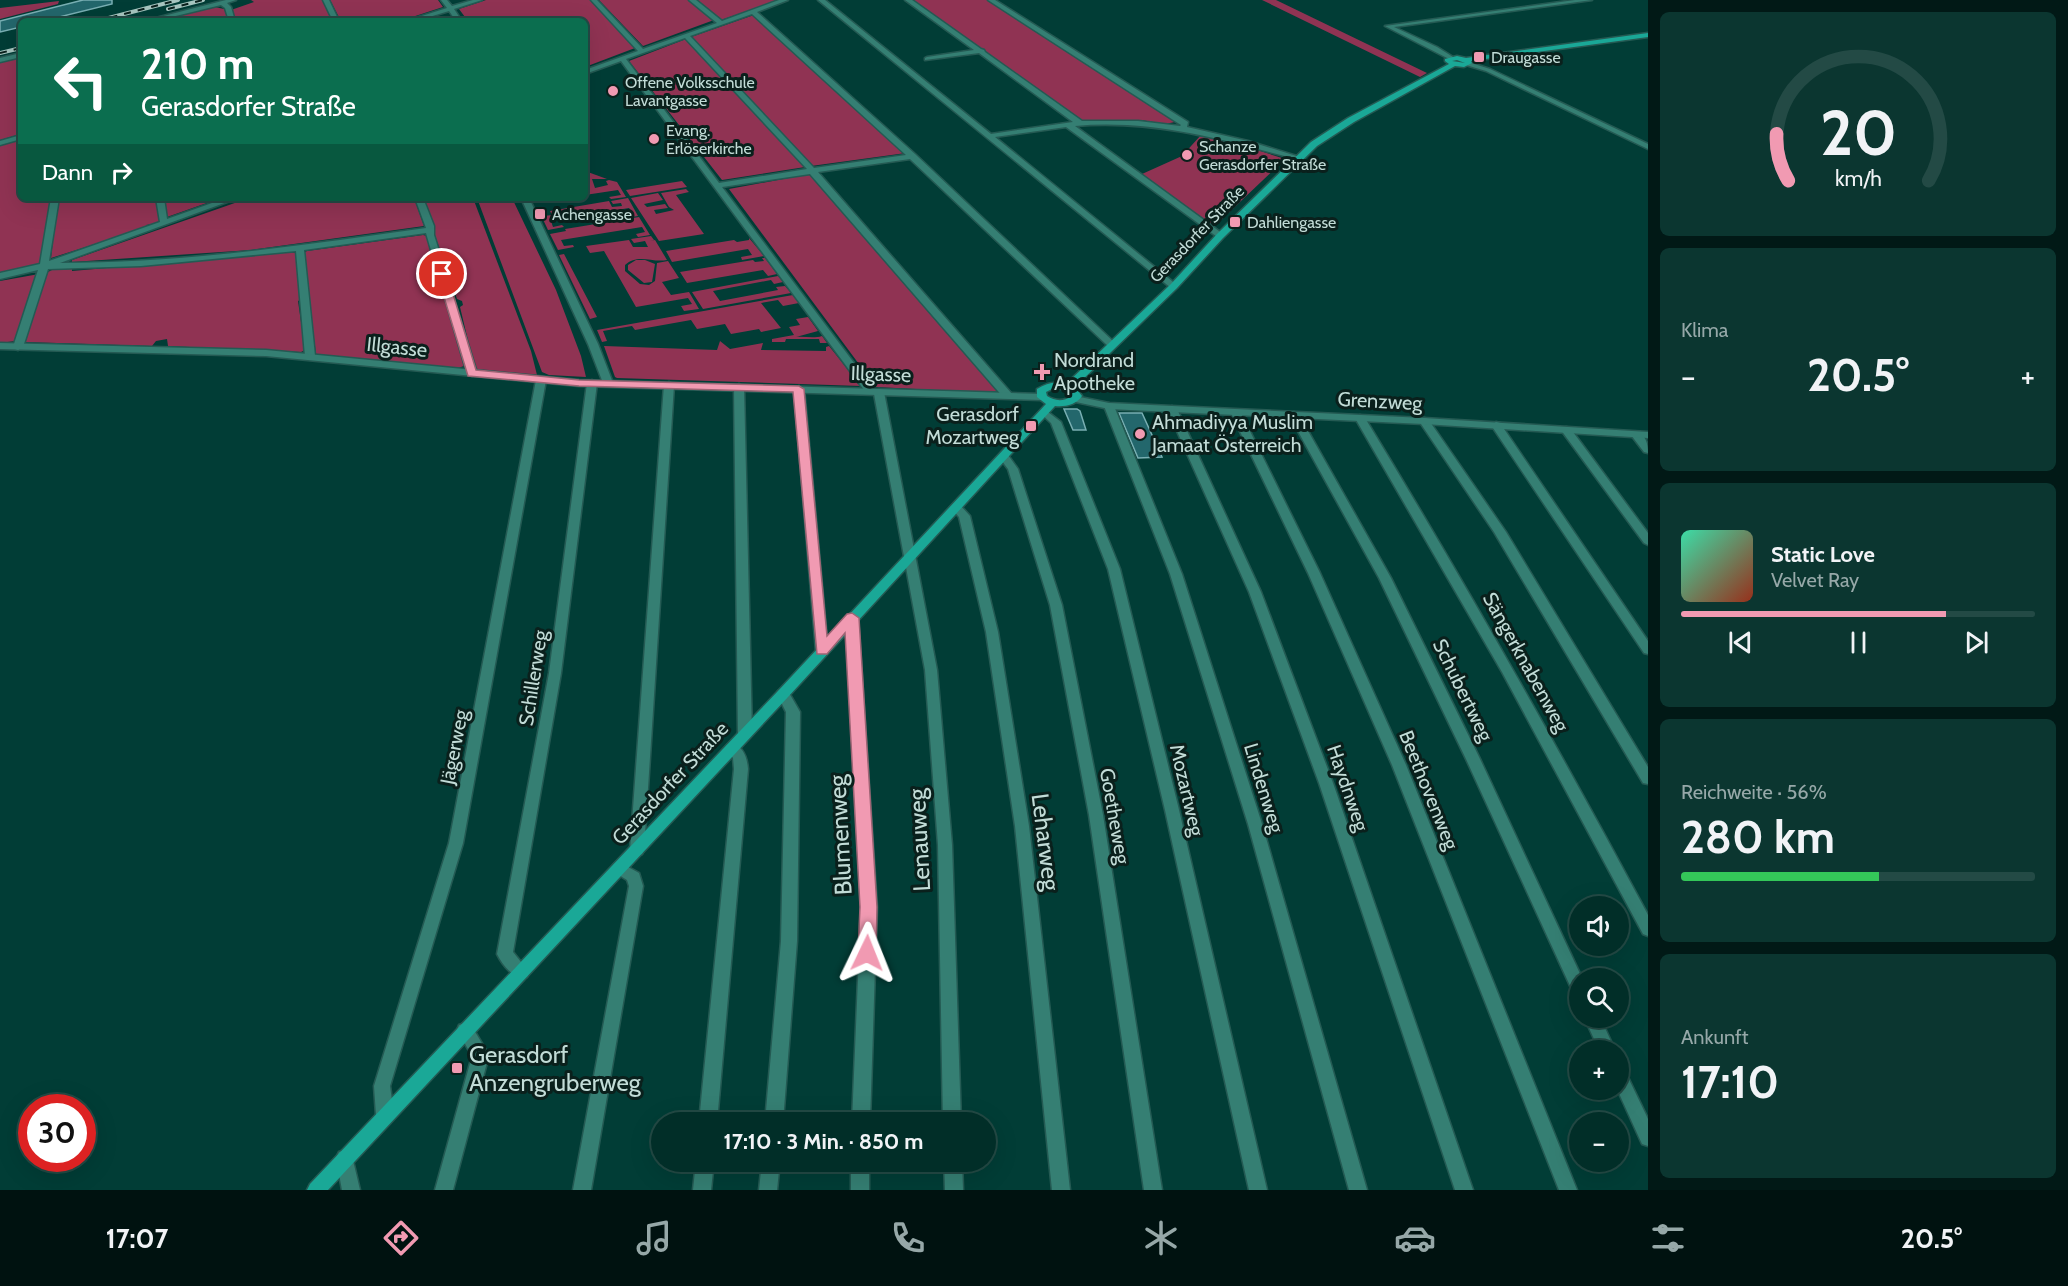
<!DOCTYPE html>
<html lang="de">
<head>
<meta charset="utf-8">
<style>
  body { margin:0; font-family:Cabin,sans-serif; background:#0b3630; color:#f1f3f6; height:100vh; display:flex; flex-direction:column; font-size:22px; white-space:nowrap }
  * { box-sizing:border-box; margin:0 }
  p { font-size:20px; color:#96a8a8 }
  .icon { flex:none; width:33px; height:33px; fill:none; stroke:currentColor; stroke-width:2; stroke-linecap:round; stroke-linejoin:round }
  .map { position:relative; flex:1; overflow:hidden }
  .panel { display:flex; flex-direction:column; gap:12px; padding:12px; background:#011916; width:420px }
  .panel>* { flex:none }
  .banner { position:absolute; left:18px; top:18px; width:570px; height:183px; border-radius:9px; box-shadow:0 6px 24px #0002,0 0 0 2px #234a45; background:#0b6e4f; color:#fff; overflow:hidden }
  .buttons { position:absolute; left:1569px; top:896px; display:grid; gap:12px }
  .buttons a { display:grid; place-items:center; width:60px; height:60px; border-radius:50%; background:#012e28; box-shadow:0 6px 24px #0002,0 0 0 2px #234a45; font-size:30px }
  .speed { position:absolute; left:18px; top:1094px; display:flex; gap:12px; font-size:30px; font-weight:700; text-align:center }
  .speed>* { display:grid; place-content:center; width:78px; height:78px; border-radius:50%; background:#012e28; box-shadow:0 6px 24px #0002,0 0 0 2px #234a45; line-height:1 }
  .speed .limit { border:9px solid #d22; background:#fff; color:#111 }
  .pin { position:absolute; display:grid; place-items:center; width:51px; height:51px; color:#fff; margin:-26px; border:3px solid #fff; border-radius:50%; box-shadow:0 2px 6px #0007 }
  .me { position:absolute; width:66px; margin:-33px; rotate:2deg; stroke-linejoin:round; filter:drop-shadow(0 0 4px #0008) }
  .turn { display:flex; align-items:center; gap:21px; height:126px; padding:0 24px; font-size:27px }
  .turn .icon { width:78px; height:78px; stroke-width:2.5 }
  .turn b { display:block; font-size:42px; line-height:51px }
  .then { display:flex; align-items:center; height:57px; padding:0 24px; background:#0003; gap:12px; font-size:22px }
  .big { font-size:45px; font-weight:800; line-height:1.1 }
  .panel .tile { flex:1; display:flex; flex-direction:column; justify-content:center; gap:9px; min-width:0; padding:0 21px; border-radius:9px; background:#0b3630 }
  .panel .dial { align-items:center; gap:0 }
  .dial svg { height:156px; overflow:visible; fill:none; stroke:#234a45; stroke-width:7; stroke-linecap:round; text-anchor:middle }
  .dial text { fill:#f1f3f6; stroke:none }
  .song { display:flex; align-items:center; gap:18px }
  .cover { width:72px; height:72px; border-radius:9px; background:linear-gradient(135deg,hsl(160 70% 55%),hsl(10 70% 35%)) }
  .played { height:6px; border-radius:3px; background:linear-gradient(90deg,#f19ab2 75%,#234a45 75%) }
  .keys { display:flex; justify-content:space-around; direction:ltr }
  .heat { display:flex; justify-content:space-between; align-items:center; font-size:33px; direction:ltr }
  .charge { height:9px; border-radius:4px; background:linear-gradient(90deg,#34c759 56%,#234a45 0) }
  .trip { position:absolute; left:651px; top:1112px; width:345px; height:60px; border-radius:30px; background:#012e28; box-shadow:0 6px 24px #0002,0 0 0 2px #234a45; font-weight:800; line-height:60px; text-align:center }
  .menu { display:flex; height:96px; justify-content:space-around; align-items:center; background:#001210; color:#96a8a8 }
  .menu .icon { width:42px; height:42px }
  .menu .on { color:#f19ab2 }
  .menu b { font-size:27px; color:#f1f3f6 }
  main { display:flex; flex:1; min-height:0 }
  .map>svg:first-child { display:block }
</style>
</head>
<body>
<main>
<div class="map">
<svg width="1648" height="1190" viewBox="0 0 1648 1190">
  <rect width="100%" height="100%" fill="#013d36"/>
  <!-- green -->
  <path fill="#903353" d="M251,0H323L333,21H235L231,10L254,2Z
    M330,0H438L443,7L400,21H341Z
    M486,0H590L635,48L585,67V21H468L459,9Z
    M599,0H690L714,20L643,46Z
    M696,0H779L721,20Z
    M909,0H987L1175,122L1165,124L1141,120H1081Z
    M1262,0H1276L1427,73L1420,77Z
    M59,1L58,4L0,19V8Z
    M215,7L224,9L229,21H156Z
    M751,16H755L906,153L811,166L691,37Z
    M686,39L805,167L722,180L629,61Z
    M21,57V134L0,140V63Z
    M1201,135L1229,141L1285,159L1222,219L1211,226L1142,174L1182,156Z
    M21,139V198H51L40,263L0,274V145Z
    M585,171L607,179H592L595,188L608,185L606,181L609,180L617,182L626,197L611,199L609,197L621,195L618,190L585,195Z
    M810,174L812,175L999,389L995,393L876,387L729,189Z
    M682,181L687,187L630,196L626,190Z
    M686,189L689,192L676,195L704,234L659,241L631,198L658,193L663,200L644,204L647,207L665,204L668,208L654,210L656,214L674,210L669,207L661,193Z
    M58,198H156L160,223L146,225L149,227L51,258Z
    M163,198H221L167,217Z
    M249,198H414L424,226L251,250L72,262V260Z
    M422,198H473L531,351L537,375L475,370L460,307L463,305L462,301L457,299Z
    M477,198H512L556,290L581,356L586,377L549,375L542,372Z
    M628,198L638,216L626,218L624,215L633,213L629,208L551,221L553,227L562,225L564,227L548,230L540,213L544,216L552,215L550,211L609,201L612,207L622,206L621,203L613,204L611,201Z
    M639,217L650,235L638,237L636,234L645,232L642,227L561,240L564,246L573,245L574,247L558,250L550,234L566,231L565,229Z
    M423,235L427,236L437,272H439L464,366L455,369L316,354L303,253L307,251Z
    M651,236L654,240L650,241L655,240L667,260C652,263 638,253 625,265V271L640,284L649,285L655,281L657,263L668,261L679,278L662,282L671,295L689,292L699,309L684,311L681,306L692,304L688,298L636,307L604,251L590,253L586,246L629,240L633,247H648L645,241L634,243L631,239Z
    M749,238L764,256L742,260L741,257L752,255L748,249L672,262L666,251L734,240L737,242L749,240Z
    M291,252L296,253L300,300L298,301L305,350L301,352L168,346L167,339L156,341L152,346L25,342L45,275L48,274L46,273L54,269L72,268V271Z
    M564,254L597,317L590,319L559,255Z
    M762,258H765L777,274L768,276L763,270L687,283L680,272L753,260L755,262L764,261Z
    M636,260H645L655,264L652,282L644,283L628,270V265Z
    M39,274L15,341L0,343V281Z
    M778,276L783,282L774,284L771,280L713,291L720,301L778,290L776,287L785,286L791,293L703,309L692,292Z
    M793,295L799,303L783,306L778,300L761,303L781,328L761,332L759,329L731,334L725,324L697,329L691,320L635,330L632,326L603,331L607,341L602,342L597,330Z
    M808,317L818,331L796,337C805,336 813,339 822,336L827,343H820L819,339H786L785,342H772V339L794,335L789,327L800,325L796,319Z
    M720,341L730,349L763,343L761,350L826,351V347L829,346L861,386L617,378L615,377L604,346L717,350Z"/>
  <!-- building -->
  <path fill="#23676c" stroke="#79afb3" stroke-width="1.5" d="M83,0H112V4L43,21H21V27L0,32V21Z
    M1064,409H1077L1080,411L1086,430H1073Z
    M1119,413H1142L1162,457L1138,458Z"/>
  <g fill="none" stroke-linecap="round" stroke-linejoin="round">
    <!-- minor casing -->
    <g stroke="#245a53" stroke-width="3">
      <path id="minor" d="M226,0H236L227,3L231,7L235,21H229L225,8L221,5L155,21H144Z
        M323,0H329L339,21H333Z
        M441,0H447L452,6L473,0H482L454,9L462,21H456L449,11L416,21H406L447,8Z
        M591,0H597L643,49L717,23L689,0H696L722,21L779,0H788L757,12L915,154L1116,344L1114,346H1108L910,159L818,172L1012,394V398H1004L810,174L722,187L875,391L879,389L884,392L937,670L952,845L961,1122H943L938,845L925,670L874,394H867L621,61L585,74V70L638,51ZM752,14L906,155L814,168L690,36ZM685,38L807,169L719,183L626,59Z
        M818,0H825L991,134L1073,122L979,53L925,60V58L927,57L974,50L905,0H912L981,49L984,50L985,52L1082,121H1138L1180,126L1181,125L988,0H995L1188,122L1187,127L1248,141L1303,158L1299,160C1224,140 1153,119 1075,126L1223,234L1224,236L1220,239L1066,127L995,137L1178,286L1174,289L1171,288Z
        M1575,0H1592L1394,27L1437,47L1453,57L1454,58L1451,60L1385,26Z
        M21,53V57L0,62V58Z
        M1468,62L1490,69L1648,144V149L1486,71L1466,65V63Z
        M21,135V139L0,145V141Z
        M51,198H59L49,261L160,222L156,198H164L167,219L226,198H238L60,263C183,263 304,245 426,228L415,198H423L434,226V235L477,373L472,376L467,373L426,233L304,250L315,356L313,358L310,359L305,356L296,251L141,266L48,269L23,347L18,350L15,349L13,347L38,270L0,279V273L40,264Z
        M521,198H529L598,344L613,383L611,385H605L603,383L588,344Z
        M541,377L546,380L463,843L390,1086L394,1115L391,1121L385,1123L379,1121L376,1115L374,1086L449,843L536,380Z
        M592,380L597,383L561,673L513,952L529,972L527,977C514,981 502,964 497,954L549,673L587,383Z
        M669,382L674,385L644,850L642,854L637,856L632,854L630,850L664,385Z
        M739,384L744,387L752,734L750,737H740L738,734L734,387Z
        M799,386L804,389L828,651L822,655L816,651L794,389Z
        M1109,403L1114,406L1182,574L1262,824L1367,1190H1349L1248,824L1170,574L1104,406Z
        M1172,406L1177,409L1261,592L1333,783L1473,1190H1455L1319,783L1249,592L1167,409Z
        M1044,409L1061,422L1120,569L1179,810L1267,1190H1249L1165,810L1108,569L1051,423L1039,412Z
        M1236,410L1241,413L1320,573L1406,765L1577,1190H1559L1392,765L1308,573L1231,413Z
        M1294,412L1299,415L1391,578L1480,759L1582,978H1580V997L1574,995L1572,990L1466,759L1379,578L1289,415Z
        M1360,415L1365,418C1464,581 1558,747 1648,915V936L1643,934L1502,672L1355,418Z
        M1424,418L1428,419L1506,532L1648,767V784L1643,783L1494,532L1419,421Z
        M1496,422L1500,423L1648,641V654L1644,653L1491,425Z
        M1566,427L1570,428L1648,533V545L1644,543L1561,430Z
        M1636,432C1646,434 1648,444 1648,453L1644,452L1631,435Z
        M1004,454L1008,455L1018,469L1062,605L1103,815L1162,1190H1144L1089,815L1050,605L1008,469L999,457Z
        M956,504L960,505L970,516L998,632L1029,826L1070,1190H1052L1015,826L986,632L959,517L950,507Z
        M852,614L858,618L877,907L870,1122H852L861,907L846,618Z
        M783,689L788,691L800,712L797,941L783,1122H765L781,941L786,712L777,694L778,691Z
        M732,743C744,747 747,758 748,769L717,1122H699L734,769L733,758L725,748L727,745Z
        M619,862L639,873L643,886L591,1190H573L629,886L627,880L614,872L612,868L614,864Z
        M1584,1017H1600L1615,1050H1599Z
        M465,1023L471,1025L489,1055L453,1190H435L472,1056L457,1030L459,1025Z
        M1618,1067L1624,1069L1648,1119V1146L1642,1144L1617,1089H1618Z
        M345,1150L351,1152L360,1190H342L336,1158L339,1152Z
        M696,1161H714L711,1190H693Z
        M762,1161H780L777,1190H759Z
        M851,1161H869V1190H851Z
        M944,1161H962L963,1190H945Z"/>
    </g>
    <!-- tertiary casing -->
    <g stroke="#245a53" stroke-width="3">
      <path id="tertiary" d="M0,343L266,350L579,380L1042,394L1047,397L1042,400L579,386L266,356L0,349Z
        M1075,396L1109,403L1424,418L1648,432V438L1424,424L1109,409L1071,401L1070,399Z"/>
    </g>
    <!-- secondary casing -->
    <g stroke="#245a53" stroke-width="3">
      <path id="secondary" d="M1648,33V37L1471,61L1472,63L1464,67L1455,66L1354,122L1317,146L1223,238L1177,288L1075,387L1082,396C1076,405 1065,407 1055,406L788,697L328,1190H307L310,1184L778,691L1046,404L1037,397V389C1047,383 1055,381 1066,384L1171,284L1217,234L1311,142L1348,118L1449,64L1445,61V59L1457,56L1466,58ZM1457,60L1465,63L1452,61ZM1058,388L1068,391L1072,396C1063,402 1055,401 1047,396L1046,392L1052,389Z"/>
    </g>
    <!-- minor -->
    <use href="#minor" fill="#357f73" fill-rule="evenodd"/>
    <!-- tertiary -->
    <use href="#tertiary" fill="#357f73" fill-rule="evenodd"/>
    <!-- secondary -->
    <use href="#secondary" fill="#1aa897" fill-rule="evenodd"/>
    <!-- rail casing -->
    <g stroke="#a6c5bf" stroke-width="4">
      <path id="rail" d="M168,9L203,0
        M97,21L178,0
        M0,53L21,48"/>
    </g>
    <!-- rail -->
    <use href="#rail" stroke="#0a201c" stroke-width="2" stroke-dasharray="7" stroke-linecap="butt"/>
  </g>
  <!-- route -->
  <path fill="#f19ab2" stroke="#9d6474" stroke-width="1.5" d="M438,272L447,274L476,370L579,380L799,386L804,389L827,636L847,614L852,613L859,618L877,907L876,953L873,959L867,961L860,959L858,953L860,907L845,633L827,654H817L793,392L579,386L468,376L437,274Z"/>
  <!-- markers -->
  <g fill="#f19ab2" stroke="#0a201c" stroke-width="2">
    <rect x="1473" y="51" width="12" height="12" rx="3"/>
    <circle cx="613" cy="91" r="6"/>
    <circle cx="654" cy="139" r="6"/>
    <circle cx="1187" cy="155" r="6"/>
    <rect x="534" y="208" width="12" height="12" rx="3"/>
    <rect x="1229" y="216" width="12" height="12" rx="3"/>
    <path d="M1039 363h6v6h6v6h-6v6h-6v-6h-6v-6h6z"/>
    <rect x="1025" y="420" width="12" height="12" rx="3"/>
    <circle cx="1140" cy="434" r="6"/>
    <rect x="451" y="1062" width="12" height="12" rx="3"/>
  </g>
  <g text-anchor="middle" dominant-baseline="central" stroke-width="6" stroke-linejoin="round" paint-order="stroke">
    <!-- far-poi labels -->
    <g font-size="16" fill="#c2dcd7" stroke="#0a201c" text-anchor="start">
      <text x="1491" y="57">Draugasse</text>
      <text x="625" y="82">Offene Volksschule<tspan x="625" dy="18">Lavantgasse</tspan></text>
      <text x="666" y="130">Evang.<tspan x="666" dy="18">Erlöserkirche</tspan></text>
      <text x="1199" y="146">Schanze<tspan x="1199" dy="18">Gerasdorfer Straße</tspan></text>
      <text x="552" y="214">Achengasse</text>
      <text x="1247" y="222">Dahliengasse</text>
    </g>
    <!-- far-street labels -->
    <g font-size="16" fill="#c2dcd7" stroke="#0a201c">
      <text transform="translate(1197 234) rotate(-46)">Gerasdorfer Straße</text>
    </g>
    <!-- street labels -->
    <g font-size="20" fill="#c2dcd7" stroke="#0a201c">
      <text transform="translate(397 347) rotate(6)">Illgasse</text>
      <text transform="translate(881 374) rotate(2)">Illgasse</text>
      <text transform="translate(1380 401) rotate(3)">Grenzweg</text>
      <text transform="translate(1526 662) rotate(61)">Sängerknabenweg</text>
      <text transform="translate(533 678) rotate(-81)">Schillerweg</text>
      <text transform="translate(1463 690) rotate(64)">Schubertweg</text>
      <text transform="translate(454 747) rotate(-79)">Jägerweg</text>
      <text transform="translate(670 783) rotate(-47)">Gerasdorfer Straße</text>
      <text transform="translate(1264 788) rotate(73)">Lindenweg</text>
      <text transform="translate(1348 788) rotate(71)">Haydnweg</text>
      <text transform="translate(1187 790) rotate(77)">Mozartweg</text>
      <text transform="translate(1429 790) rotate(68)">Beethovenweg</text>
      <text transform="translate(1115 816) rotate(80)">Goetheweg</text>
    </g>
    <!-- poi labels -->
    <g font-size="20" fill="#c2dcd7" stroke="#0a201c" text-anchor="start">
      <text x="1054" y="360">Nordrand<tspan x="1054" dy="23">Apotheke</tspan></text>
      <text x="1019" y="414" text-anchor="end">Gerasdorf<tspan x="1019" dy="23">Mozartweg</tspan></text>
      <text x="1152" y="422">Ahmadiyya Muslim<tspan x="1152" dy="23">Jamaat Österreich</tspan></text>
    </g>
    <!-- near-street labels -->
    <g font-size="24" fill="#c2dcd7" stroke="#0a201c">
      <text transform="translate(840 835) rotate(-93)">Blumenweg</text>
      <text transform="translate(919 840) rotate(-93)">Lenauweg</text>
      <text transform="translate(1046 842) rotate(83)">Leharweg</text>
    </g>
    <!-- near-poi labels -->
    <g font-size="24" fill="#c2dcd7" stroke="#0a201c" text-anchor="start">
      <text x="469" y="1054">Gerasdorf<tspan x="469" dy="28">Anzengruberweg</tspan></text>
    </g>
  </g>
</svg>
<div class="buttons">
<a><svg class="icon" aria-label="sound" viewBox="0 0 24 24"><path d="M4 9h4l5-4v14l-5-4H4zM17 9q2 3 0 6"/></svg></a>
<a><svg class="icon" aria-label="search" viewBox="0 0 24 24"><circle cx="10" cy="10" r="6"/><path d="M15 15l6 6"/></svg></a>
<a>+</a>
<a>−</a>
</div>
<div class="speed"><div class="limit">30</div></div>
<div class="pin" style="left:442px;top:274px;background:#d93025"><svg class="icon" aria-label="arrive" viewBox="0 0 24 24"><path d="M6 21V4h12l-3 4 3 4H6"/></svg></div>
<svg class="me" style="left:867px;top:953px" viewBox="-20 -20 40 40"><path d="M0-17L14 15 0 8-14 15z" fill="#f19ab2" stroke="#fff" stroke-width="4"/></svg>
<div class="trip">17:10 · 3 Min. · 850 m</div>
<div class="banner">
<div class="turn"><svg class="icon" aria-label="left" viewBox="0 0 24 24"><path d="M17 20v-9H6M10 6l-5 5 5 5"/></svg><div><b>210 m</b>Gerasdorfer Straße</div></div>
<div class="then">Dann<svg class="icon" aria-label="right" viewBox="0 0 24 24"><path d="M7 20v-9h11M14 6l5 5-5 5"/></svg></div>
</div>
</div>
<section class="panel">
<div class="tile dial"><svg viewBox="0 0 100 80">
<path d="M14 69A42 42 0 1 1 86 69"/>
<path d="M14 69A42 42 0 0 1 8 45" stroke="#f19ab2"/>
<text x="50" y="56" font-size="32" font-weight="700">20</text>
<text x="50" y="72" font-size="11">km/h</text>
</svg></div>
<div class="tile"><p>Klima</p>
<div class="heat"><a>−</a><b class="big">20.5°</b><a>+</a></div>
</div>
<div class="tile">
<div class="song"><i class="cover"></i><div><b>Static Love</b><p>Velvet Ray</p></div></div>
<div class="played"></div>
<div class="keys"><svg class="icon" aria-label="previous" viewBox="0 0 24 24"><path d="M18 5L8 12l10 7zM5 5v14"/></svg><svg class="icon" aria-label="pause" viewBox="0 0 24 24"><path d="M8 5v14M16 5v14"/></svg><svg class="icon" aria-label="next" viewBox="0 0 24 24"><path d="M6 5l10 7-10 7zM19 5v14"/></svg></div>
</div>
<div class="tile"><p>Reichweite · 56%</p><b class="big">280 km</b><div class="charge"></div></div>
<div class="tile"><p>Ankunft</p><b class="big">17:10</b></div>
</section>
</main>
<nav class="menu">
<b>17:07</b>
<svg class="icon on" aria-label="directions" viewBox="0 0 24 24"><path d="M12 3l9 9-9 9-9-9zM9 14v-3h6M13 9l2 2-2 2"/></svg>
<svg class="icon" aria-label="music" viewBox="0 0 24 24"><path d="M9 18V5l10-2v13"/><circle cx="6" cy="18" r="3"/><circle cx="16" cy="16" r="3"/></svg>
<svg class="icon" aria-label="phone" viewBox="0 0 24 24"><path d="M5 4h4l2 5-3 2q2 4 5 5l2-3 5 2v4C11 20 4 13 5 4z"/></svg>
<svg class="icon" aria-label="climate" viewBox="0 0 24 24"><path d="M12 3v18M4 7l16 10M4 17L20 7"/></svg>
<svg class="icon" aria-label="car" viewBox="0 0 24 24"><path d="M5 17H2v-5l4-1 3-4h7l3 4 3 1v5h-3M9 17h6M6 11h13"/><circle cx="7" cy="17" r="2"/><circle cx="17" cy="17" r="2"/></svg>
<svg class="icon" aria-label="filters" viewBox="0 0 24 24"><path d="M4 7h16M4 17h16"/><circle cx="9" cy="7" r="2"/><circle cx="15" cy="17" r="2"/></svg>
<b>20.5°</b>
</nav>
</body>
</html>
